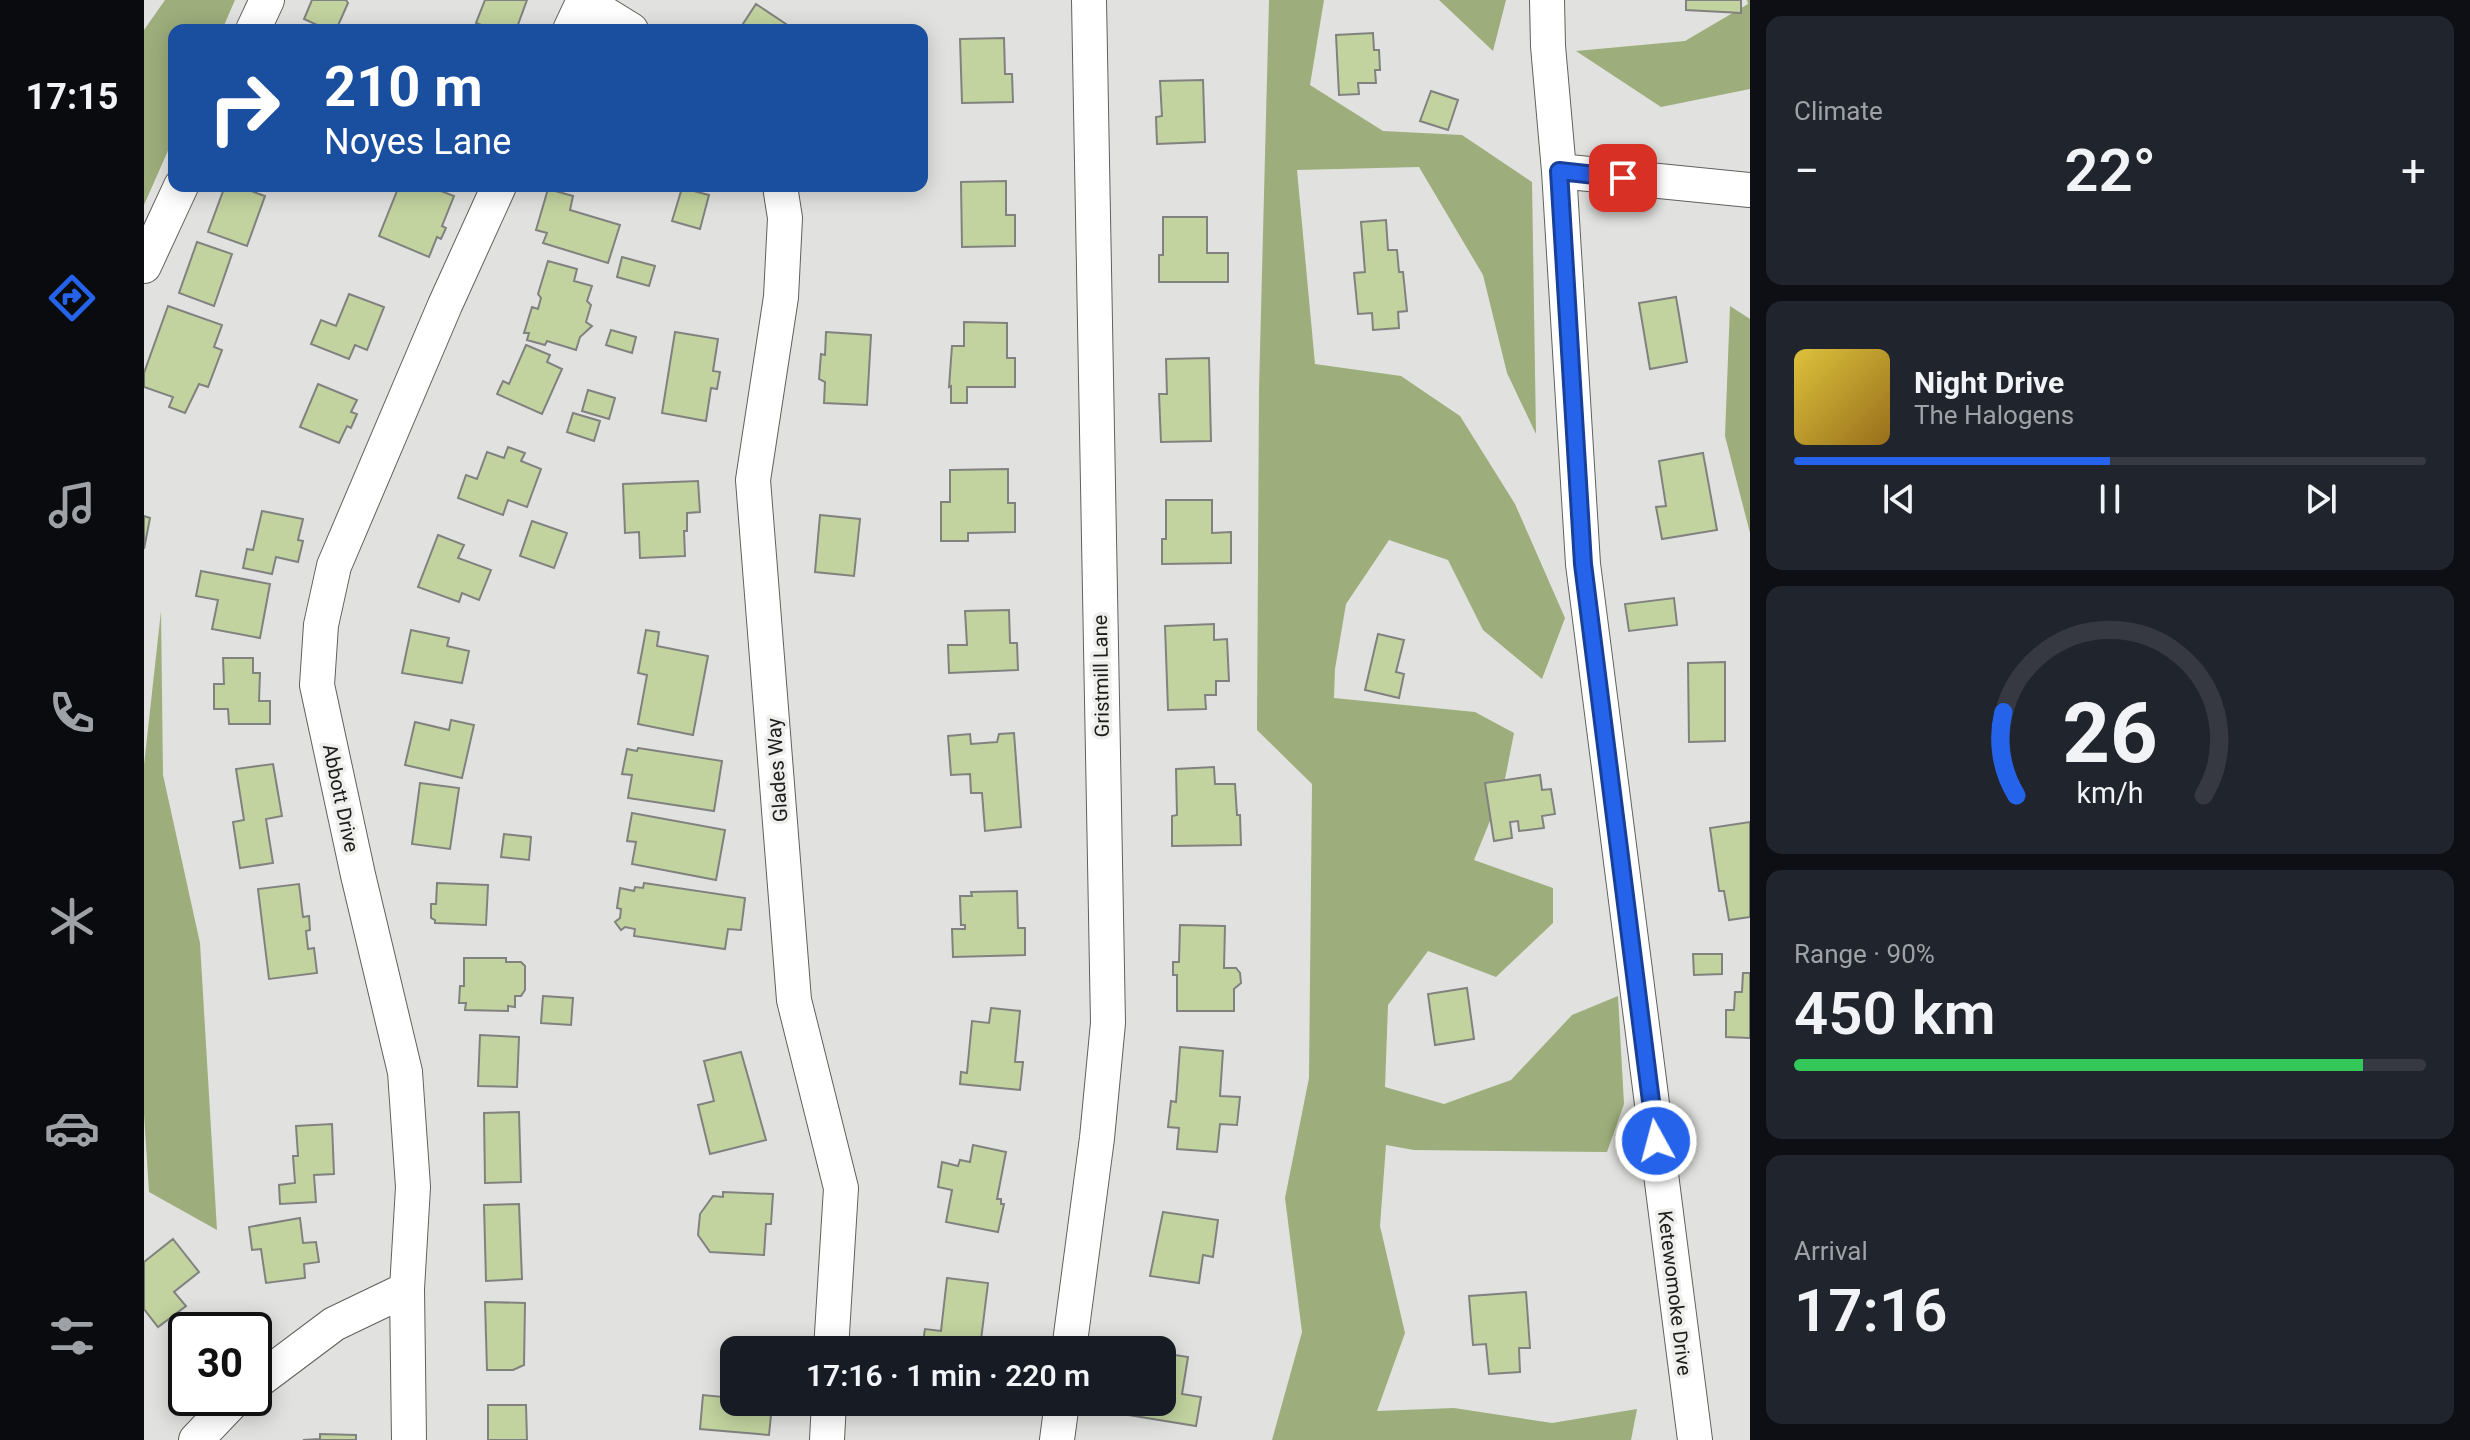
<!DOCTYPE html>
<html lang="en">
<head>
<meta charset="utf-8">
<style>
  body { margin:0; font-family:Roboto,sans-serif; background:#20242c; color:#f1f3f6; height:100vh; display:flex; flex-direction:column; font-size:30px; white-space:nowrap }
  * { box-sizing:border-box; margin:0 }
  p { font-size:26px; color:#9ea1a6 }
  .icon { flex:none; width:44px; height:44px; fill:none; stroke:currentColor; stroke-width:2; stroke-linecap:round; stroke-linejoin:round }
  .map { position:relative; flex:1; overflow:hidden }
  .drawer { display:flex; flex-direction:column; gap:16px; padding:16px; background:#0d0f14; width:720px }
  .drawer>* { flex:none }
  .top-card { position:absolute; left:24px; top:24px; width:760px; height:168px; border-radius:16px; box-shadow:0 4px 20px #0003; background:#1a4fa0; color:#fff; overflow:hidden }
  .speed { position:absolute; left:24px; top:1312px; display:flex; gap:16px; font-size:40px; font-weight:700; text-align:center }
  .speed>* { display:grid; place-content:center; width:104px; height:104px; border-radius:50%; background:#171b24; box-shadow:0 4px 20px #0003; line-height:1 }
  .speed .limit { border:4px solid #111; border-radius:12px; background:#fff; color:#111 }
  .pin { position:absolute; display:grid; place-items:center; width:68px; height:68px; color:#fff; margin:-34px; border-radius:16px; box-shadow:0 4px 12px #0006 }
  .me { position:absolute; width:88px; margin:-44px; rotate:353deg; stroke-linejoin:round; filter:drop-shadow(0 0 6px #0008) }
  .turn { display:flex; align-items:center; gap:28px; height:168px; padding:0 24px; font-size:36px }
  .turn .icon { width:104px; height:104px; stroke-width:2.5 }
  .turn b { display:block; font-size:56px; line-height:68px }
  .big { font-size:60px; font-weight:600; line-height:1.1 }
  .drawer .card { flex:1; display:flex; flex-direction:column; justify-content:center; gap:12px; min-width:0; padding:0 28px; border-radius:16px; background:#20242c }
  .drawer .dial { align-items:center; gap:0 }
  .dial svg { height:208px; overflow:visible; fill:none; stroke:#363941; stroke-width:7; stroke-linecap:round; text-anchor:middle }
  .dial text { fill:#f1f3f6; stroke:none }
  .song { display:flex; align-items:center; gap:24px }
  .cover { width:96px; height:96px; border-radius:12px; background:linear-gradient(135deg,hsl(50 70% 55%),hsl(40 70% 35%)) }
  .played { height:8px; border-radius:4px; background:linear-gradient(90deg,#2563eb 50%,#363941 50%) }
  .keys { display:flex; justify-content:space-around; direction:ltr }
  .heat { display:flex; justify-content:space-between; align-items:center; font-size:44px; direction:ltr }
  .charge { height:12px; border-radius:6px; background:linear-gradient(90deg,#34c759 90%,#363941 0) }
  .trip { position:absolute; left:576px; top:1336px; width:456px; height:80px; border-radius:16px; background:#171b24; box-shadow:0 4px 20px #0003; font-weight:600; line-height:80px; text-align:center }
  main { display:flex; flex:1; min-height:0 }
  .tab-bar { display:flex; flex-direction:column; width:144px; justify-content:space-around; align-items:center; background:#090b0e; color:#9ea1a6 }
  .tab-bar .icon { width:56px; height:56px }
  .tab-bar .selected { color:#2563eb }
  .tab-bar b { font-size:36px; color:#f1f3f6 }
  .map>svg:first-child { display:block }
</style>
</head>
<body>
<main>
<nav class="tab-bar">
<b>17:15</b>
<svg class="icon selected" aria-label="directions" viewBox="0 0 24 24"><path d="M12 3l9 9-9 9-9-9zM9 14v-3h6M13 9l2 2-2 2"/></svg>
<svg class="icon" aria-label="music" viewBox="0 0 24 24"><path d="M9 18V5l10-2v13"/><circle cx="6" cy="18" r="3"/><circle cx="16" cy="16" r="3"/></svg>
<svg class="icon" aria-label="phone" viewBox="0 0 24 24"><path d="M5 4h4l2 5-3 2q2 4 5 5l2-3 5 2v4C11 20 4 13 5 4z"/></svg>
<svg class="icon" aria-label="climate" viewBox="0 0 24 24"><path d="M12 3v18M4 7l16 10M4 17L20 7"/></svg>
<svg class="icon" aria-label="car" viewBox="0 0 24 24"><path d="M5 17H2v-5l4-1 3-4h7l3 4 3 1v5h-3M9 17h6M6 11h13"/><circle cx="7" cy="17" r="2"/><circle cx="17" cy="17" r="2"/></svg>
<svg class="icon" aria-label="filters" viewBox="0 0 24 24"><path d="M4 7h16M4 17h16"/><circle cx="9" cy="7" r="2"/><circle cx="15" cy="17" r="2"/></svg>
</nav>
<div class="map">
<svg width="1606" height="1440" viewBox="0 0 1606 1440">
  <rect width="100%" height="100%" fill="#e1e2df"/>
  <!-- forest -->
  <path fill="#9dad7b" d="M21,0H91L78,30H30V137L0,205V30Z
    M1125,0H1180L1166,85L1239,131L1318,135L1388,182L1392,434L1363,373L1339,275L1275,167L1153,170L1171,364L1257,376L1316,416L1371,504L1421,618L1398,679L1339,630L1304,560L1245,540L1202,604L1191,669L1190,698L1331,712L1370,733L1359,789L1330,860L1409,888V923L1352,977L1284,951L1244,1005L1241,1087L1300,1104L1367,1080L1428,1015L1474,996L1480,1104L1463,1152L1270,1150L1242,1145L1236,1226L1261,1333L1233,1411L1310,1408L1408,1423L1493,1409L1487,1440H1128L1158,1332L1141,1198L1165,1078L1168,784L1113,730L1115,389Z
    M1295,0H1362L1349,51Z
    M1603,0H1606V89L1517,107L1432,51L1541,41L1604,4Z
    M1586,306L1606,319V533L1581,436Z
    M17,611L19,775L56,943L73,1230L5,1192L0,1114V765Z"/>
  <!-- building -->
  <path fill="#c2d39f" stroke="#81827f" stroke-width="2" d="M168,0H202L204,3L192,30H184L160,19Z
    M341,0H383L372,30H351L332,23Z
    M1542,0H1597V13L1542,10Z
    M612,4L642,24L638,30H595Z
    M1229,33L1230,50H1235L1236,70H1231L1232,83H1214L1215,94L1195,95L1192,35Z
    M860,38L861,74H868L869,102L818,103L816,39Z
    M1059,80L1061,142L1013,144L1012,117L1018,116L1016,81Z
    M1287,91L1314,100L1304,130L1276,121Z
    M862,181V215H871V246L818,247L817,182Z
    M81,186H93L121,196L103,246L64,232Z
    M255,186H284L310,196L298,226L302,228L297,239L293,237L285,257L235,236Z
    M538,188L565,195L556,229L528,221Z
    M404,189L429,196L426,210L476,225L464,263L399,243L403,233L392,230Z
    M1019,217H1063V253H1084V282H1015V255H1019Z
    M1242,220L1244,250H1253L1255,272H1259L1263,311L1254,312L1255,328L1229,330L1228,313L1214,314L1210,273L1221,272L1217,222Z
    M53,242L88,254L70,306L35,293Z
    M478,257L511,266L505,286L473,277Z
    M404,261L433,269L430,281L448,286L443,301L447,305L442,322L448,326L436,337L432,350L403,341L401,345L383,340L385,333H380L388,307L394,309L397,298L394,294Z
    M205,294L240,307L223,350L211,345L205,359L167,344L177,320L192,326Z
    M1532,297L1543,362L1506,369L1495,303Z
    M24,306L78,325L70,347L78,350L64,387L55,384L41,413L25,407L29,397L0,387V373Z
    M820,322L863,323V358H871V387H823V403H807V386L805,387L808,346H820Z
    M467,330L492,337L488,353L462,345Z
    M531,332L574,339L569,371L576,372L573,389L567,388L562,421L518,413Z
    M682,332L727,335L723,405L680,403L681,382L675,379L677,354L681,355Z
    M382,345L406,355L403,362L418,369L398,414L353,394L359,381L365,384Z
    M1065,358L1067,441L1017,442L1015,394H1023L1022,359Z
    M174,384L213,400L207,412L213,414L207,428L203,426L195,443L156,427Z
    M444,390L471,398L465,419L438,411Z
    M429,413L456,421L450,441L423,432Z
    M364,447L381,453L377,461L397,469L383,507L364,500L359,515L314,498L322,475L333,479L343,452L360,458Z
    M1559,453L1573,530L1518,539L1512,507L1522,506L1515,461Z
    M864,469V503H871V532L824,533V541H797V502H806V470Z
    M554,481L556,512L543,513V531H540L541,556L496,558L495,532L481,533L479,484Z
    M1022,500H1068V533L1087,532V563L1018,564V539H1022Z
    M118,511L159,519L154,540L159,541L154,562L132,557L128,574L99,568L103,549L109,550Z
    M676,515L716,519L710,576L671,572Z
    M0,516L6,518L0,549Z
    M388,521L423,533L410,568L376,556Z
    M294,535L320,545L314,558L347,570L335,600L318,593L315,602L274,587Z
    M57,571L126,584L116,638L68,629L74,600L52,596Z
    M1530,598L1533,625L1485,631L1481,604Z
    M865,610L866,643H873L874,670L805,673L804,645H823L821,611Z
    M1070,624V640L1083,639L1085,681H1072V695H1061L1062,709L1024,710L1021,626Z
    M267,630L305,638L303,646L325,651L318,683L258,673Z
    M502,630L515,632L513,646L564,656L549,735L494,724L503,675L494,673Z
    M1234,634L1260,640L1252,672L1260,674L1255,698L1221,690Z
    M79,658H109V673H116L115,701H126V724H85L84,709H70V684H80Z
    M1581,662V741L1545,742L1544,663Z
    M307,720L330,725L318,778L261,765L271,722L305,730Z
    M870,733L877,827L841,831L838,793H827L826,774L807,775L804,736L826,734L827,744L853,742L855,734Z
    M494,748L578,761L570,811L484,798L488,775L478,774L483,749L493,751Z
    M129,764L138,816L122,819L129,863L96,868L89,822L100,820L92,769Z
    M1070,767L1071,784H1091L1093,815H1096L1097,845L1028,846V816L1033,815L1032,769Z
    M1396,775L1398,790L1407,789L1411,814L1398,816L1400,828L1375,831L1374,821L1366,822L1368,838L1350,841L1341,783Z
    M276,783L315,788L306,849L268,844Z
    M488,813L581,830L572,880L488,864L492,842L483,841Z
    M1606,822V917L1585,920L1580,891H1575L1566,828Z
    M360,834L387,837L385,860L357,857Z
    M293,883L344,885L342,925L291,923V920L287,918V904H292Z
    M500,883L601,898L597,930L584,929L581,949L490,936L491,929L481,927L477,930L471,922L476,918L477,909L473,908L476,888L490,891L491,887L499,888Z
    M155,884L159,917L165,916L166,930L162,931L164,949L170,948L173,973L125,979L114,889Z
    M873,891L874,928H881V955L809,957L808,929H821V925H817L816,896H828L827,892Z
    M1036,925L1081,926L1080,968H1092L1096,973L1097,983L1090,989V1011H1033V975H1029V962H1035Z
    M1549,954H1578V974L1550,975Z
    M320,958H362V962H377L381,966V990L377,996H371V1007L364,1006V1011L321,1010L322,1003H315L316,986H320Z
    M1599,973H1606V1038L1582,1037V1010H1590L1591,992H1598Z
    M1323,988L1330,1039L1291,1045L1284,994Z
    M399,996L429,998L427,1025L397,1023Z
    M847,1008L876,1011L871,1062H879L876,1090L816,1084L817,1072L823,1073L828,1021L845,1023Z
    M336,1035L375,1037L373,1087L334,1086Z
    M1036,1047L1079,1051L1076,1096L1096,1097L1093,1125L1076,1124L1073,1152L1033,1149L1035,1128L1024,1127L1027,1101L1032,1102Z
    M597,1052L622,1140L566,1154L554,1105L570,1101L560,1061Z
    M375,1112L377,1182L341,1183L340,1113Z
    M188,1124L190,1174L170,1175L172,1202L136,1204L135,1185L151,1183L149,1156H154L152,1126Z
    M829,1145L862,1152L853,1199H857V1204H860L854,1232L802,1222L808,1190L794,1187L798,1162L814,1166L816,1160L826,1162Z
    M579,1192L629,1194L627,1224H622L620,1255L566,1252L554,1235L556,1214L569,1196L579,1197Z
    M375,1204L378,1279L342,1281L340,1205Z
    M1019,1212L1074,1220L1069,1257L1059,1255L1055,1283L1006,1276Z
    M156,1218L159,1243L172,1242L175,1262L160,1264L161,1278L122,1283L117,1249L108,1250L105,1227Z
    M29,1239L55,1272L30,1292L42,1306L14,1327L0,1309V1262Z
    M803,1278L844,1283L837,1340L846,1342L845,1350L778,1348L781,1329L797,1331Z
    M1382,1292L1386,1348H1375L1376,1372L1345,1374L1342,1344L1329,1345L1325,1296Z
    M341,1302L381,1303L380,1365L369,1370H343Z
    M1018,1353L1044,1357L1038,1394L1057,1397L1052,1426L984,1415L986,1402H1018Z
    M582,1371H590V1402H621V1404L628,1405L625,1435L556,1429L559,1395L579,1397Z
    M344,1405H382L383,1440H344Z
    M176,1434L212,1435V1440H159L176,1439Z"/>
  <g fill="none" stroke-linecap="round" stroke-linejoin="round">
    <!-- minor casing -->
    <g stroke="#60615e" stroke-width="36">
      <path id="minor" d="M1403,0L1404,46L1415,171L1439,564L1551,1440
        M440,1L487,30
        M109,30L123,0
        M426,30L440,0
        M1415,171L1606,190
        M636,186L641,218L637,297L609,480L650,1000L697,1188L687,1350
        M0,266L37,186
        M925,1350L953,1138L964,1023L945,0
        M110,1384L190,1324L263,1289
        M52,1440L92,1398
        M265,1440L263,1289L269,1187L261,1072L214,875L173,685L177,625L190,566L301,305L355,186
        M683,1440L685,1402
        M913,1440L918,1402"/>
    </g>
    <!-- minor -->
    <use href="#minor" stroke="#fff" stroke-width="34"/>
  </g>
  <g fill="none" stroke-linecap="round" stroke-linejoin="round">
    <!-- route casing -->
    <g stroke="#184099" stroke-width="20">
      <path id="route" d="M1479,178L1415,171L1439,564L1512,1141"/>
    </g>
    <!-- route -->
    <use href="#route" stroke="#2563eb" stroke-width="14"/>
  </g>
  <g text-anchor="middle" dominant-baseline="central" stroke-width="7" stroke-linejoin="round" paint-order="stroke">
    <!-- street labels -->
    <g font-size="20" fill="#1c1d1b" stroke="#eeefec">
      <text transform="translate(957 676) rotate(-91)">Gristmill Lane</text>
      <text transform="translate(633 770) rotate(-94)">Glades Way</text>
      <text transform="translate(197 798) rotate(78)">Abbott Drive</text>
      <text transform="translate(1531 1293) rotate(83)">Ketewomoke Drive</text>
    </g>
  </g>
</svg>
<div class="speed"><div class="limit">30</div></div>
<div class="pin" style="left:1479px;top:178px;background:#d93025"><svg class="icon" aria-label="arrive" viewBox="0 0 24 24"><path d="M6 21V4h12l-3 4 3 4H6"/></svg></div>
<svg class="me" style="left:1512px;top:1141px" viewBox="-20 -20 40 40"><circle r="17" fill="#2563eb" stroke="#fff" stroke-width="3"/><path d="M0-11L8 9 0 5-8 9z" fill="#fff"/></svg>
<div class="trip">17:16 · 1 min · 220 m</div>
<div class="top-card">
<div class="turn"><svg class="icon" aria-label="right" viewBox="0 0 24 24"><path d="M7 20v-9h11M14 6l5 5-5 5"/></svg><div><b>210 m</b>Noyes Lane</div></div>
</div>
</div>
<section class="drawer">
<div class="card"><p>Climate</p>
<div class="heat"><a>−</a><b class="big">22°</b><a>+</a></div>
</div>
<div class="card">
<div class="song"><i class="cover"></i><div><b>Night Drive</b><p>The Halogens</p></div></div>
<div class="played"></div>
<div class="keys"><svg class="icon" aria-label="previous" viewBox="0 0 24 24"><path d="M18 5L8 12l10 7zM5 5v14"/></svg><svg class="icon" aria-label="pause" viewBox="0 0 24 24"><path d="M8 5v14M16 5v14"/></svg><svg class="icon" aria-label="next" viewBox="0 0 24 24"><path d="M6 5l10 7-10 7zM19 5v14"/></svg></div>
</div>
<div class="card dial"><svg viewBox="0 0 100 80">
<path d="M14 69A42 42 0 1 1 86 69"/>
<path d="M14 69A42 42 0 0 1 9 37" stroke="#2563eb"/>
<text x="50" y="56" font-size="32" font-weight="700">26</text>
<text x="50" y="72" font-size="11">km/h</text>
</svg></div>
<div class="card"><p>Range · 90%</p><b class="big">450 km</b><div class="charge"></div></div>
<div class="card"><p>Arrival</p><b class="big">17:16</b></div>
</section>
</main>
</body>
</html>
